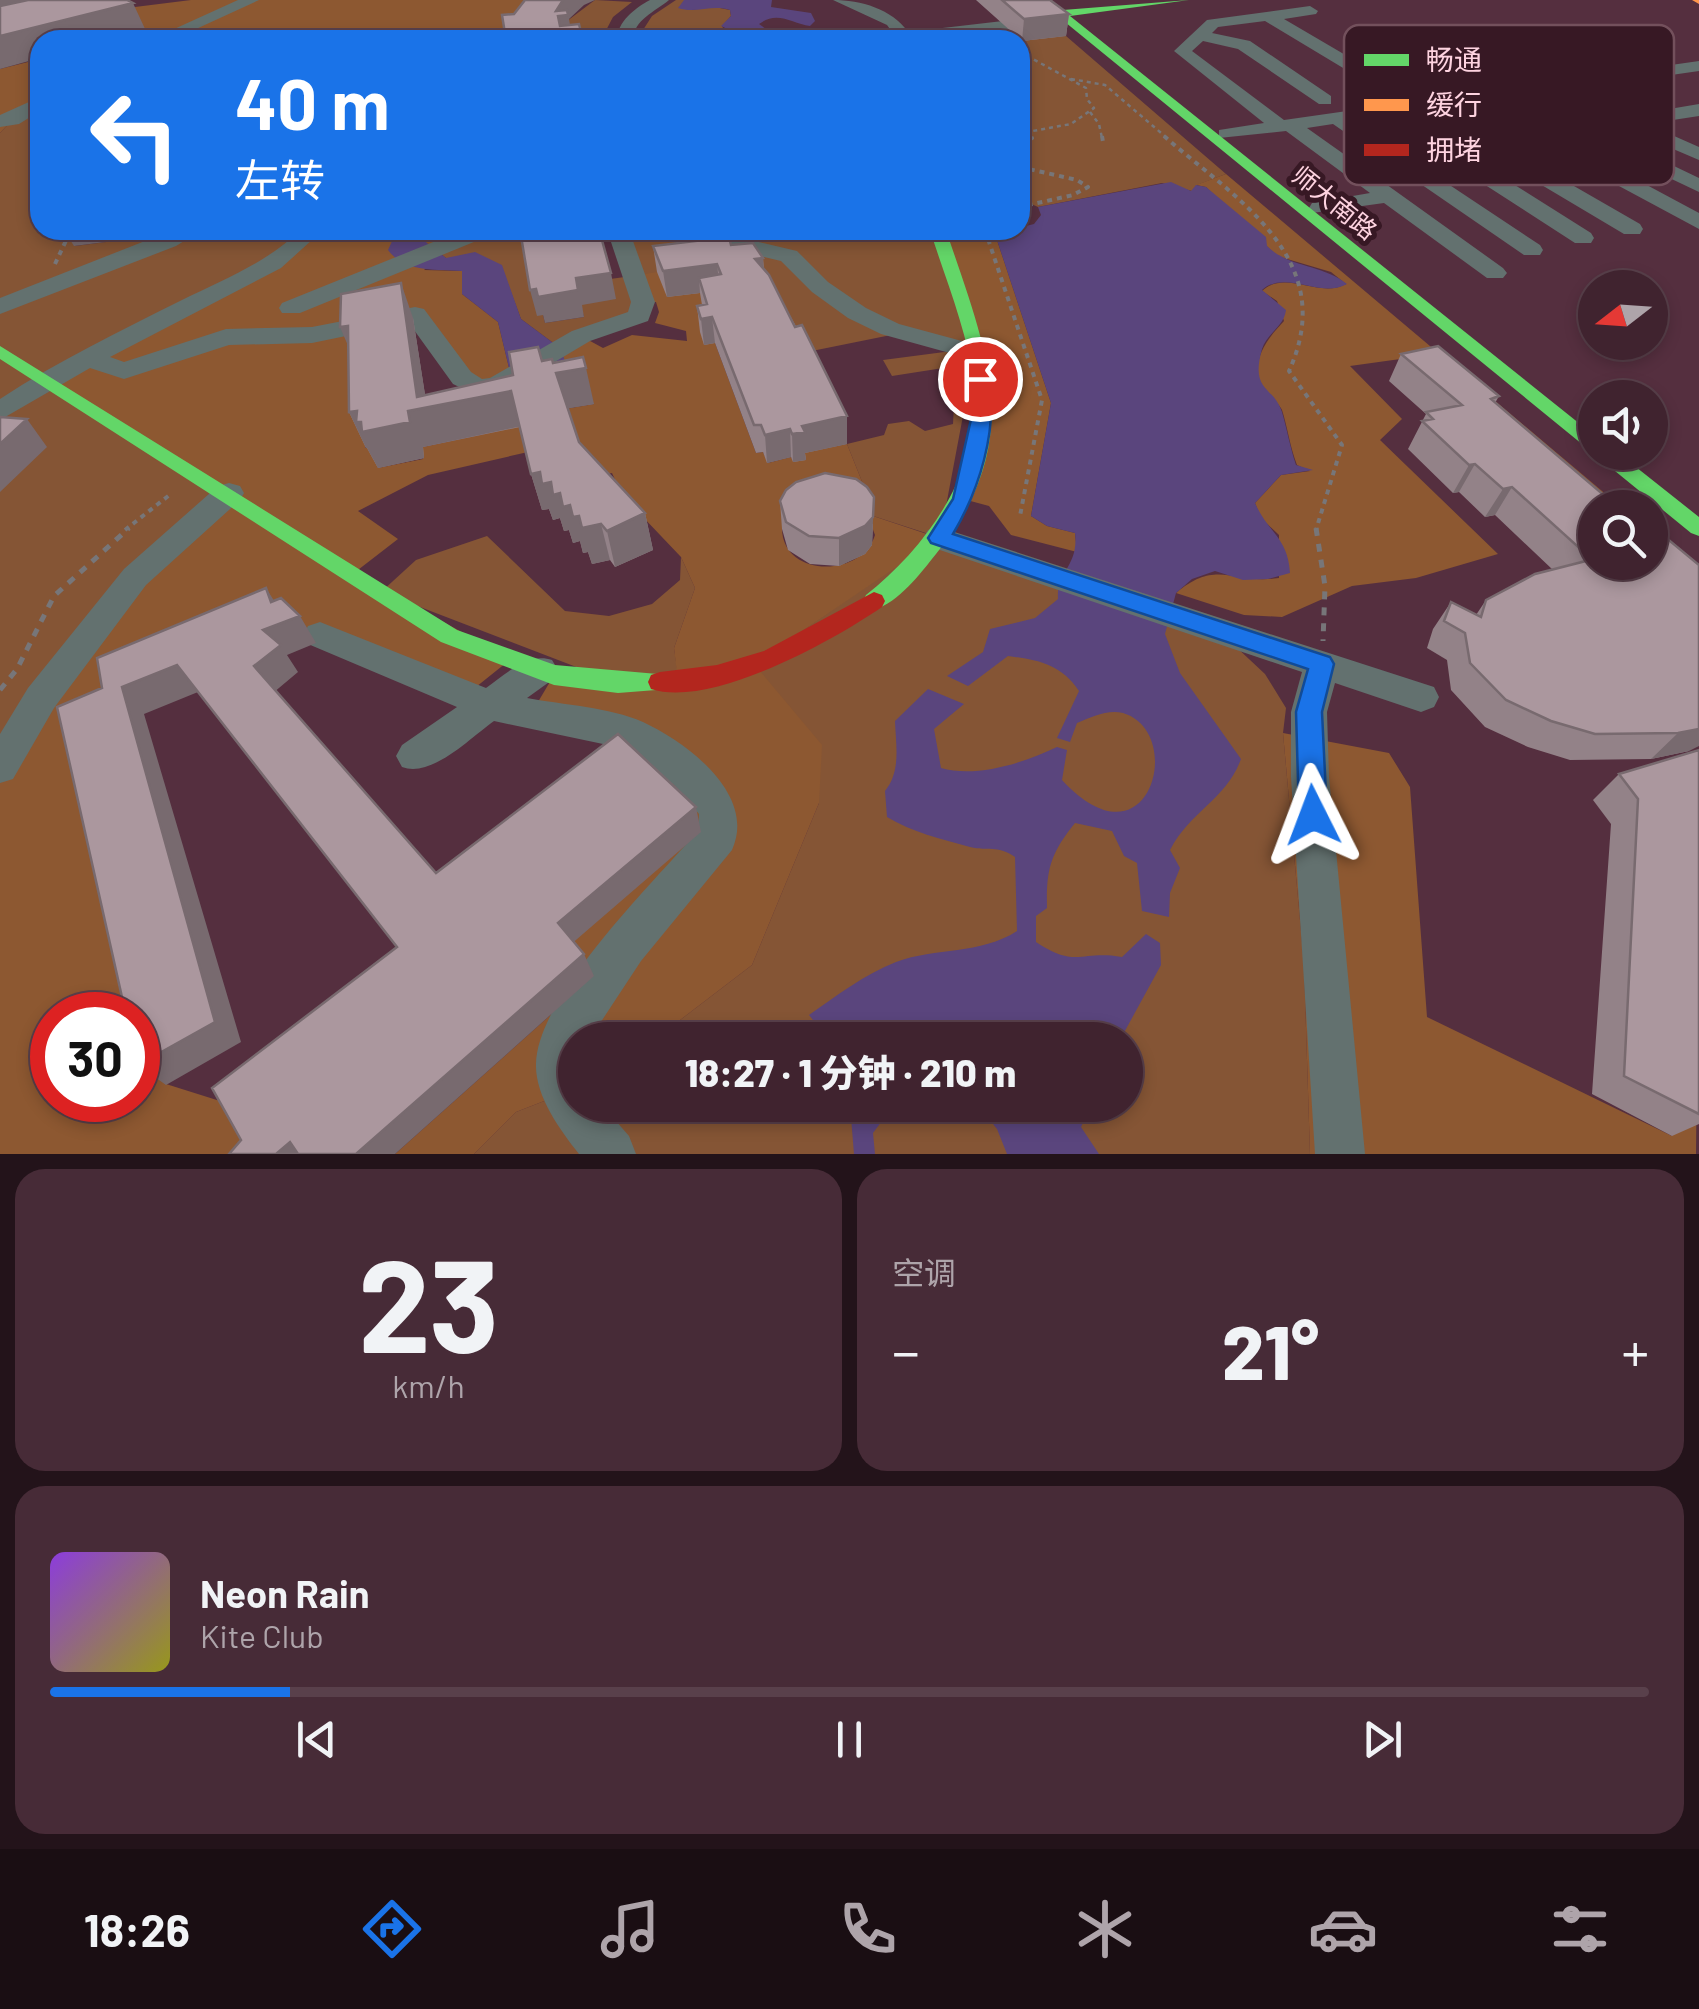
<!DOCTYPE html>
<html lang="zh">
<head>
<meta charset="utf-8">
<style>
  body { margin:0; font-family:Barlow,"Noto Sans SC",sans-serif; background:#472b37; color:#f1f3f6; height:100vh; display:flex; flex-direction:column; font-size:38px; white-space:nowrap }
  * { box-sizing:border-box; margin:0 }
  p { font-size:32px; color:#aea4aa }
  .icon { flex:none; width:55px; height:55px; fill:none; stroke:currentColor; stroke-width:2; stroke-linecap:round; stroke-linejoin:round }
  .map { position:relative; height:1154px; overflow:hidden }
  .side { display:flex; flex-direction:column; gap:15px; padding:15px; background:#23131a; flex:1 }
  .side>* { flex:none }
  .top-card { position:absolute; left:30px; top:30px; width:1000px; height:210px; border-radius:30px; box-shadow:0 5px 15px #0003,0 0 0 2px #59404b; background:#1a73e8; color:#fff; overflow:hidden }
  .needle { width:65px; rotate:253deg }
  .tools { position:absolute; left:1578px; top:270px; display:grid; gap:20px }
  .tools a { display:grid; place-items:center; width:90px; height:90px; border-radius:50%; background:#40232f; box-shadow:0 5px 15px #0003,0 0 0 2px #59404b; font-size:50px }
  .speed { position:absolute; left:30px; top:992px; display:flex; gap:20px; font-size:50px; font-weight:700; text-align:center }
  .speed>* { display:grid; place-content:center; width:130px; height:130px; border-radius:50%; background:#40232f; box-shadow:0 5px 15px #0003,0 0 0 2px #59404b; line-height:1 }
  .speed .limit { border:15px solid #d22; background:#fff; color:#111 }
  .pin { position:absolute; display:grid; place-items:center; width:85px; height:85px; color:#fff; margin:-42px; border:5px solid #fff; border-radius:50%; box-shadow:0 2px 10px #0007 }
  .me { position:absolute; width:110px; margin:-55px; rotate:357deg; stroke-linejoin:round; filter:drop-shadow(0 0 8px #0008) }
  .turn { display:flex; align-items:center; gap:35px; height:210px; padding:0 40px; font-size:45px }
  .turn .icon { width:130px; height:130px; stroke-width:2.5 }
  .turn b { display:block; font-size:70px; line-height:85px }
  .big { font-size:75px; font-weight:800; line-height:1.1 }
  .side .tile { flex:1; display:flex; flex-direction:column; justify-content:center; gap:15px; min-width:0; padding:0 35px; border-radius:30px; background:#472b37 }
  .side .dial { align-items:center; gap:0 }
  .dial b { font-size:130px; line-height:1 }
  .song { display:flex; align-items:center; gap:30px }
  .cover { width:120px; height:120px; border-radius:15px; background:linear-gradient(135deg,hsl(270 70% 55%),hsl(60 70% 35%)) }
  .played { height:10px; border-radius:5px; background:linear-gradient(90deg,#1a73e8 15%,#59404b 15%) }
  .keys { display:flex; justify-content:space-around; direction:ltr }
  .heat { display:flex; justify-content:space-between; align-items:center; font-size:55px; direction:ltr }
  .side .tiles { flex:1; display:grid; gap:15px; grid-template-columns:1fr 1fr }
  .tile:last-child { grid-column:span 2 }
  .trip { position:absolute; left:558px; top:1022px; width:585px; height:100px; border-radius:50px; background:#40232f; box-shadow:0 5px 15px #0003,0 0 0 2px #59404b; font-weight:800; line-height:100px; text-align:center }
  .tab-bar { display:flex; height:160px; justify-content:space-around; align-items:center; background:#1a0e13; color:#aea4aa }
  .tab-bar .icon { width:70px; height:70px }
  .tab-bar .on { color:#1a73e8 }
  .tab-bar b { font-size:45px; color:#f1f3f6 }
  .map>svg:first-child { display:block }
</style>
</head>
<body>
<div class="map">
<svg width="1699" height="1154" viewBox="0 0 1699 1154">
  <rect width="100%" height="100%" fill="#552f3f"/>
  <!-- green -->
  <path fill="#855535" d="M595,0L632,2L613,17L601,40H562L567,21Z
    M676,0H684L692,10L710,6L730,10L731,16L722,26L724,30C696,42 672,42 643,30L652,16Z
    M1066,36L1226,174L1197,185L1192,191L1162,183L1038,207L1020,199V40H997Z
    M40,117V230H81L75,246L145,237L148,230H312L229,493L0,767V133L12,120Z
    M482,230H522L545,323L584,317L581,305L610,279L632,276L622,238L645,230H938L975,352L940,538L1219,631L1265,674L1286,708L1283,733L1304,964L1310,1154H474L516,1112L575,1089V1105H1125V1040H654L752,965L819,803L754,664L938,537L867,514V494L847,444L884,435L888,424L909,421L925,431L953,424L956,366L892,376L883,360L952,351L891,335L797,354L770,301L657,272L639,316L560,348L521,319L501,265L446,258L437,251Z
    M487,536L565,611L609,616L652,604L680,580L681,557L695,588L674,648L679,682L618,683L381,592L416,560Z"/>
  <!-- forest -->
  <path fill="#8d5831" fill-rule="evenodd" d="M191,0H552L508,40H112L119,9Z
    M40,59V117L12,120L0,133V69Z
    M1226,174L1621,507H1604L1422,356L1350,366L1402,419L1380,440L1498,554L1416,578L1352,586L1282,617L1244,615L1176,593C1218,558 1232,585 1279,578V535L1261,518L1255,503L1281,475L1310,471L1297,465C1290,447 1287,425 1282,410C1278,401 1265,395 1261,386C1250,360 1268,338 1284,321L1277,301L1262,291C1286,269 1319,299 1346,284L1331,272L1277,256L1206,187L1196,185Z
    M312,230H473L424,270L463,271L462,294L498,322L510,372L581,336L603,348L632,335L687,341L686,331L655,323L659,312L656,302H643L633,276L657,272L720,290L715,343L756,453L763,452L768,463L791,457L794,462L803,453L847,444L867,494L782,529C783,578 862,578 875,535L867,514L939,538L754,664L822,745L819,803L752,965L654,1040H575V1089L516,1112L474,1154H395L594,976L569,946L626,760L654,733L535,707L554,675L678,682L674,648L695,588L681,557L622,495L612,473L588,478L565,409L594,404L478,388L415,314L365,448L373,447L378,468L423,459V447L522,426L528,452L428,475L358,511L398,539L354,573L511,659L466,695L316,643L120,685L166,1084L239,1107L265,1154H0V767L41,698L229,493L45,380L251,274ZM52,1015H138V1100H52Z
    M938,230L995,234L1051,403L1031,516L1047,526L1075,533L1077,552L1011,535L989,506L963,499L984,406Z
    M1283,733L1389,753L1410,787L1427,1017L1672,1136L1699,861L1696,1154H1310L1304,964Z"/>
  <!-- water -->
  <path fill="#5a457d" d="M684,0H772L771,7L811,13L815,21L810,26C792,24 778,10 759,24L766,29L738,34L721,26L731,16L730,10C712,4 696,14 678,8Z
    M1171,182L1191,191L1196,185L1206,187L1266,237L1267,246C1289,268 1322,264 1347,284C1320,299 1286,269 1262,290L1286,310C1284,327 1267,333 1262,349C1250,392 1273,385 1282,412C1287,429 1290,447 1296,465L1313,470L1281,475L1255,503C1268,533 1288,537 1290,573L1268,579L1243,580L1215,571L1192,579L1176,593L1165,634L1180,673L1241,759C1226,800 1191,810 1170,850L1180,868L1170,893L1169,917L1142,911L1137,863L1124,856L1112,831L1075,823C1051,853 1046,868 1047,908L1036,916V942C1077,969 1080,950 1122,957L1146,934L1160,943L1161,965L1120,1040H821V1030L809,1015C836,996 865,974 896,962C936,947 980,955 1017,931L1015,857C996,844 989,852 970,847C941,839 912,832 887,817L885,791C901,771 896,747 895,721L928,689L964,704L934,729L941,768C976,778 1024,763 1057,747L1067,750L1062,780C1149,874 1187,732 1123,713C1108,709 1091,717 1077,723L1070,742L1057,738L1079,691C1061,664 1038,660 1008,656L968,686L947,676L983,652L990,629L1035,618L1058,599C1056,572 1079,566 1075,533L1047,526L1031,516L1051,403L995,234L1034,224L1041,215L1038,207Z
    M417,235L446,258L475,252L502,265L521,319L560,348L567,366L510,372L498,322L462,294V271C436,269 405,273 388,250L394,237Z
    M850,1105H894L873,1133L875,1154H854Z
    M978,1105H1091L1081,1127L1099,1154H1007L997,1129Z"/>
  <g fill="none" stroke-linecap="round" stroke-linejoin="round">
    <!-- path-far2 -->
    <path stroke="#777679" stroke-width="2.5" stroke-dasharray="4 4" stroke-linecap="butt" d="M379,40L416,35L428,40
      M1020,52L1086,88L1087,99L1094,108L1071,124L1027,132
      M1071,79L1105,85L1167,138
      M1090,112L1099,124L1102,138
      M1020,129L1032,138"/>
    <!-- path-far1 -->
    <path stroke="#777679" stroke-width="4" stroke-dasharray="5 5" stroke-linecap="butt" d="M1102,136L1103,142
      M1164,136C1237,200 1340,259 1289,371L1342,445L1316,530
      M1020,146L1032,138L1029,136
      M1020,167L1077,180L1088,187L1073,195L1020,207
      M985,230L1042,400L1020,516
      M55,264L71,230
      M125,530L172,493"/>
    <!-- path -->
    <path stroke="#777679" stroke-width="5" stroke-dasharray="8 8" stroke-linecap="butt" d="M1316,528L1325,586L1323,641
      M0,690L17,669L54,596L129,528"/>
    <!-- street -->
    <path fill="#63716f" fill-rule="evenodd" d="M238,0H259L172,40H150Z
      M650,0H669C655,12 634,19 633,40H617C617,22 635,8 650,0Z
      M833,0C861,0 892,9 908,32L1045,16L1053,21L1045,26L898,40L887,25Z
      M1310,6L1318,11L1316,14L1284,19L1400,87V95H1388L1265,21L1218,27L1212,33L1250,41L1331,96V104H1319L1238,49L1203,41L1192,51L1284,120L1699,61V71L1485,102L1545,130L1699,104V116L1647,124L1699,147V160L1624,128L1603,132L1699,178V192L1581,136L1561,139L1699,213V229L1539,143L1508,148L1640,224L1643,229L1640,234H1624L1486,152L1467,155L1591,233L1594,238L1591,243H1575L1445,159L1418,164L1540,245L1543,250L1540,255H1524L1396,167L1369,172L1503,268L1507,273L1503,278H1487L1384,203L1312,213L1309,208L1312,203L1370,193L1286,131L1219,138V130L1264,123L1174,51L1207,20ZM1462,106L1522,134L1493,139L1440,109ZM1419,112L1471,143L1452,146L1401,114ZM1380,117L1430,150L1403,154L1354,121ZM1333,124L1382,158L1355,162L1307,128Z
      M40,97V111L19,124L0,127V115Z
      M173,230H202L176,246L0,314V298Z
      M300,230H323L281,268L110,357L124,362L226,329L312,327L415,307L424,309L471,372L482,379L490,378L572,331L628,312L631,302L607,230H629L655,302L648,321L590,341L506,391L478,396L453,384L409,323L312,343L229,345L124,379L90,368L0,420V399C58,361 120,331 182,300C222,280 267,263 300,230Z
      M463,230H494L491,235L300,313H282L279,308L282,303Z
      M667,230H707L797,251L828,282L866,308L899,324L984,347L988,352L975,360L881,334L848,318L812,292L781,261L670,235Z
      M229,483L240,486L244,493L240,500L146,585L54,708L13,779L0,783V734L28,688L124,569L218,486Z
      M939,527L1434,687L1439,697L1434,707L1421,712L1335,683L1327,712L1329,777L1365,1154H1315L1291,777V712L1302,672L928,546L923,538L928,530Z
      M320,622L486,688C506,674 528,652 552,660L558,670L552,680L527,698C564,705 609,707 643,722C688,743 757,795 732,850L641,961L589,1040H575V1105H602L629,1136L636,1154H579C560,1130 535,1096 536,1064C537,996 654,882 698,831L699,814L674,785L622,748L494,721C470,738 432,778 402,767L396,756L402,745L457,707L308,644L303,635L308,626Z"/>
    <!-- fast -->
    <path fill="#63d668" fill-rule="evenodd" d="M1038,0H1050L1063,10L1189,0L1070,16L1595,436V452H1617L1699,517V536L1691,533Z
      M930,230H946C987,353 1028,439 936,554C920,574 899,602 874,610L866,607L863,601L866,595C928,546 983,469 974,385C968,332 946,281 930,230Z
      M0,346L457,630L555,665L669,675L672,682L669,689L618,693L554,685L441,642L0,359Z"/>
    <!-- slow -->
    <path fill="#ff974d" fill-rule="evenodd" d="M1692,0H1699V4Z"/>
    <!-- jam -->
    <path fill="#b3261e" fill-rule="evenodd" d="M874,592L882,595L885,601L882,607C834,640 711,709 651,689L648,682L651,675L660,672L717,665L764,651Z"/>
  </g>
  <!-- wall -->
  <path fill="#938288" d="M976,0H1050L1069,14L1066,36L1022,41Z
    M731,245L763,258L764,270L847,416V444L805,453L806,460L793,462L791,457L767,463L763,452L756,453L715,343L704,345L700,332L697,306L702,305L700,293L667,297L657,272L653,246Z
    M413,318L425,395L513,375L542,361L553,363L594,404L568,408L579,442L645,513L653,550L615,567L610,560L592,564L588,552L583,553L580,541L573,543L569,530L564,531L560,518L553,520L549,509L542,510L531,474L520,427L423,447L424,458L378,468L367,448H366L349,412Z
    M1401,354L1499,396L1495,403L1595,508V562H1650L1689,751L1651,759L1570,760L1528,747L1485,727L1451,690L1447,660L1427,648L1433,629L1451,602L1476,615L1486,600L1553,570L1495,515L1485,517L1459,492L1453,493L1408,449L1426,414L1389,381Z
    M780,501L873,524L872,545L865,554L839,566L810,564L788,550L782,529Z
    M1699,750V1124L1672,1136L1592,1094L1611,824L1593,800L1619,774Z"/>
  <!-- shaded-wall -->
  <path fill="#786a6f" d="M0,0H96L133,3L146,31L112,40H40V58L0,69Z
    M563,0H595L584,5L569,19L572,37L562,38L556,11Z
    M1069,14L1066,36L1022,41L1024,19Z
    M64,230H148L145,237L74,246Z
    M763,258L765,284L755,259Z
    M717,264L720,290L699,278L700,293L667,297L663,271Z
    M611,273L616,299L582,305L584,317L545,323L543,315L537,316L530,290L576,278Z
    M401,283L413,318L427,407L511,391L522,426L423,447L424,458L378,468L367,448H366L349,412L408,411L417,397Z
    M712,317L715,343L704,345L701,319Z
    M348,326L355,362L340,327Z
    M586,368L594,404L565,409L556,373Z
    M847,416V444L805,453L806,460L793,462L792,434L802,426Z
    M27,419L47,447L0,492V444Z
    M790,429L791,457L767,463L765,435Z
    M1475,464L1459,492L1453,493L1469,465Z
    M540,472L551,482L579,516L601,524L610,560L592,564L588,552L583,553L580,541L573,543L569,530L564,531L560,518L553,520L549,509L542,510L531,474Z
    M1512,487L1495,515L1485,517L1503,489Z
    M874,497L872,545L865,554L839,566V538Z
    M645,513L653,550L615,567L607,531Z
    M266,588L283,615L300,616L316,643L287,655L298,672L273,693L254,666L271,602Z
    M177,665L198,692L144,714L241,1042L166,1085L138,1065L122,687Z
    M1699,729V746L1689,751L1651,759L1678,733Z
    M696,807L701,832L569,946L558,923Z
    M584,954L594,976L395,1154H356Z
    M290,1142L308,1154H276Z"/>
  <!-- building -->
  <path fill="#ab979e" stroke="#786a6f" stroke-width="2.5" d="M28,0H127L133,3L0,36V6Z
    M525,0H563L556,11L567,10L568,15L558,16L560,26L579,24L583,40H506L502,15L514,14Z
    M1002,0H1050L1069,14L1024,19Z
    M313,35V40H264Z
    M520,230H590L591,234L600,233L611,273L576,278L578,290L538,297L536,289L530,290Z
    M729,237L731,245L753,243L763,258L755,259L769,275L795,327L802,325L847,416L802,426L805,432L792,434L790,429L765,435L761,425H754L712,317L701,319L697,306L707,304L699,278L721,274L717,264L663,271L653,246Z
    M401,283L417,397L513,375L509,352L538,347L542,361L552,359L553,363L583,357L586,368L556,373L579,442L645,513L607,531L601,524L582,528L579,516L573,517L570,505L563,507L560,493L553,495L551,482L542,484L540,472L531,474L511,391L408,411L410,422L362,432L361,422H356L357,411L349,412L348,326L340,327L341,294Z
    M1438,346L1499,396L1491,399L1619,508H1595V556L1593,554L1587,555L1512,487L1503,489L1475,464L1469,465L1422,421L1433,419L1426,412L1462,405L1401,354Z
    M0,417L27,419L0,444Z
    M825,473L856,479L867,487L874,497L873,517L865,526L839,538L809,536L786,522L780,501L786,490L796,482Z
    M1650,534L1654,538L1664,536L1699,565V729L1678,733L1595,734L1551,721L1506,700L1470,663L1465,633L1444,621L1451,602L1481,617L1486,600L1535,574L1586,561L1596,571L1608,567L1603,562H1650Z
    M266,588L271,602L281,598L300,616L263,630L281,645L254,666L436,873L618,734L696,807L558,923L584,954L356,1154H298L290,1142L276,1154H229L241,1140L212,1088L397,947L177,665L122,687L215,1022L138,1065V1015H126L57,707L102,688L97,658Z
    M1699,750V1114L1624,1076L1638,799L1619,774Z"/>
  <!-- route -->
  <path fill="#1a73e8" stroke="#114b97" stroke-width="2.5" d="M980,373L989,379C998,431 979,490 953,534L1330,657L1334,664L1322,712L1327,815L1323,824L1313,827L1303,824L1299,815L1296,712L1308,669L931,543L928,538L953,499L974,406L970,379Z"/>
  <g text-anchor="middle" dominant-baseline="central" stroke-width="10" stroke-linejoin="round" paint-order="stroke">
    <!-- far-street labels -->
    <g font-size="25" fill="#fed3e0" stroke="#371824">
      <text transform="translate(1335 202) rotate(39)">师大南路</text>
    </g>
  </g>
  <!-- legend -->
  <rect x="1344" y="25" width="330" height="160" rx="15" fill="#371824" stroke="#73505c" stroke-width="2.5"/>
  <rect x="1364" y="54" width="45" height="12" fill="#63d668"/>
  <rect x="1364" y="99" width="45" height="12" fill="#ff974d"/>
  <rect x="1364" y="144" width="45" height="12" fill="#b3261e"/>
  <g font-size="28" fill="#fed3e0">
    <text x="1426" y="70">畅通</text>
    <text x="1426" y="115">缓行</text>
    <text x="1426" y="160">拥堵</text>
  </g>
</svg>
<div class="tools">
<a><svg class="needle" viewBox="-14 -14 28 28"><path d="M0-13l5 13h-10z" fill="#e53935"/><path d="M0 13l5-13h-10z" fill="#aea4aa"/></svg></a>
<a><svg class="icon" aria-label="sound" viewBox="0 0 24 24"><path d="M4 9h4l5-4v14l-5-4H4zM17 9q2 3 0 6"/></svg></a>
<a><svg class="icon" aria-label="search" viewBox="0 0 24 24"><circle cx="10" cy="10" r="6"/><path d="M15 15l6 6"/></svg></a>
</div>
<div class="speed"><div class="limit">30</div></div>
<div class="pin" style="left:980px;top:379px;background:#d93025"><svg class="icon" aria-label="arrive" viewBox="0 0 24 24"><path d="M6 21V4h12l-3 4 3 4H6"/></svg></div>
<svg class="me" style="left:1313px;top:815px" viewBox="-20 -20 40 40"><path d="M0-17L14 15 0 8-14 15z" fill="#1a73e8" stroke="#fff" stroke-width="4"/></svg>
<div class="trip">18:27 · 1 分钟 · 210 m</div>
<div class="top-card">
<div class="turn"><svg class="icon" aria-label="left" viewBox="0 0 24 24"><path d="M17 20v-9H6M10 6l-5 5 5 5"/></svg><div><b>40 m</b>左转</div></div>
</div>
</div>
<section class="side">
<div class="tiles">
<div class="tile dial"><b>23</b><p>km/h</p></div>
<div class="tile"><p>空调</p>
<div class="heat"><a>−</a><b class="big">21°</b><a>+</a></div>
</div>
<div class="tile">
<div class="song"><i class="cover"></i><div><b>Neon Rain</b><p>Kite Club</p></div></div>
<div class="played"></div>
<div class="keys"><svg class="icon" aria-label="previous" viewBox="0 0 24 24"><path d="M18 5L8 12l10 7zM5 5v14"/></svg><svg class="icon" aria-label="pause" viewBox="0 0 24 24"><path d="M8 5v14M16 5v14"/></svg><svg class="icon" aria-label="next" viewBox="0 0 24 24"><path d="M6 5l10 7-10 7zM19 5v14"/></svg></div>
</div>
</div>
</section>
<nav class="tab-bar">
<b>18:26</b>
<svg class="icon on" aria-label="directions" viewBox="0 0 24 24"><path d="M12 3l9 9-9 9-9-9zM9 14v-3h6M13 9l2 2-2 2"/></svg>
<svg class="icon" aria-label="music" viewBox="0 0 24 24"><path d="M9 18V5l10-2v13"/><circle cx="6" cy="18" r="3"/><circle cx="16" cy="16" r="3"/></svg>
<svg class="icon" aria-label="phone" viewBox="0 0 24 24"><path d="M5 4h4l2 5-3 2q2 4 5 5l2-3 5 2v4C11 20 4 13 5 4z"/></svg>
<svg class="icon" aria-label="climate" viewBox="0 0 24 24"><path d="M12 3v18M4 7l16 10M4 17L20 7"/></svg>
<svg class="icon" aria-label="car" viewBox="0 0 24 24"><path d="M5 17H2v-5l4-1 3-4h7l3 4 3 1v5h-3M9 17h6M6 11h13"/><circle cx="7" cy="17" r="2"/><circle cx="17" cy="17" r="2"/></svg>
<svg class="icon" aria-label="filters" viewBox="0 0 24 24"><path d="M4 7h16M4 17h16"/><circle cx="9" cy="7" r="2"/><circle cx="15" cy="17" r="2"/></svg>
</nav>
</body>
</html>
